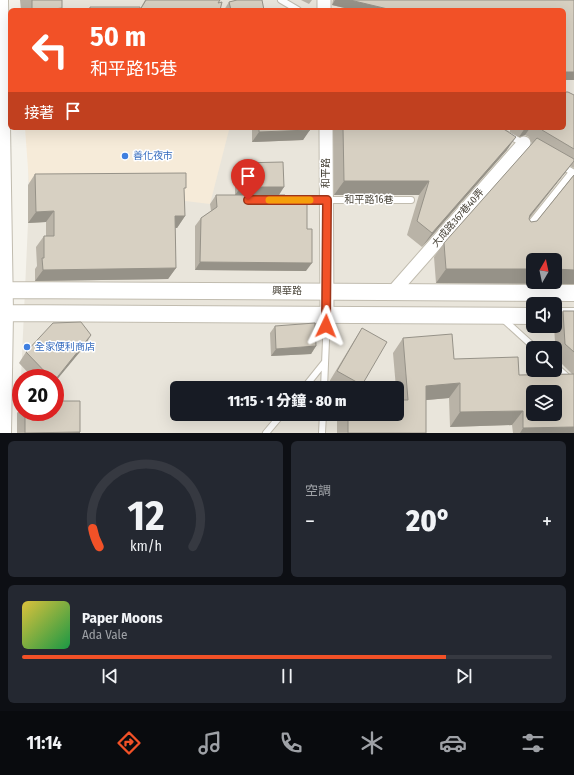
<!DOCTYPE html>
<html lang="zh-TW">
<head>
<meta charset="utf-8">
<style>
  body { margin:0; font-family:"Fira Sans Condensed","Noto Sans TC",sans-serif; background:#242831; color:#f1f3f6; height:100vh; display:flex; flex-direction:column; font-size:15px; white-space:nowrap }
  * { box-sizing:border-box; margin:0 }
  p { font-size:13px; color:#9ea1a6 }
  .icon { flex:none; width:22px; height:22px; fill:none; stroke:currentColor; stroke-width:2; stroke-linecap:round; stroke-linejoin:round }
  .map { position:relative; height:433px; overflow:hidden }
  .side { display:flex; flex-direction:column; gap:8px; padding:8px; background:#0d0f14; flex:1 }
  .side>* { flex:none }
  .top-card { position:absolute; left:8px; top:8px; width:558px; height:122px; border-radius:6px; box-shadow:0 4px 16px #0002; background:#f25127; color:#fff; overflow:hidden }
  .needle { width:26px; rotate:9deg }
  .controls { position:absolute; left:526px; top:253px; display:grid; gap:8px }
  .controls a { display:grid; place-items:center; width:36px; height:36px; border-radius:6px; background:#171b24; box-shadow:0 4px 16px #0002; font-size:20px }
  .speed { position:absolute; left:12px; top:369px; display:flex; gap:8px; font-size:20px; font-weight:700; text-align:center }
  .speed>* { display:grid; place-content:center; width:52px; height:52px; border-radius:50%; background:#171b24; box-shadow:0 4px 16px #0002; line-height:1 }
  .speed .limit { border:6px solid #d22; background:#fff; color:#111 }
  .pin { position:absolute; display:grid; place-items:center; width:34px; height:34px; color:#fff; margin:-41px -17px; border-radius:50% 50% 50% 0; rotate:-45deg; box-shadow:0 0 4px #0007 }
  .pin .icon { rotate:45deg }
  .me { position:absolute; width:44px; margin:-22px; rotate:2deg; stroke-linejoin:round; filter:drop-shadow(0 0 3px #0008) }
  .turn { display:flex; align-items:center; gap:14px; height:84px; padding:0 16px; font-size:18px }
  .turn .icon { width:52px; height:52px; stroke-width:2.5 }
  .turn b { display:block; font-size:28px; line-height:34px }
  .then { display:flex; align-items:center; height:38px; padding:0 16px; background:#0003; gap:8px; font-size:15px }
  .big { font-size:30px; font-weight:800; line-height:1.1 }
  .side .tile { flex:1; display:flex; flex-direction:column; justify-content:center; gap:6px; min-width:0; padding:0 14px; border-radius:6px; background:#242831 }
  .side .dial { align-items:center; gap:0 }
  .dial svg { height:104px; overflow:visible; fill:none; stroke:#363941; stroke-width:7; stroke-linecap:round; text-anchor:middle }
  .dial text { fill:#f1f3f6; stroke:none }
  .song { display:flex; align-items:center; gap:12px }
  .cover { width:48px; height:48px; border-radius:6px; background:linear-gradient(135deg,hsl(50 70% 55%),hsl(140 70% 35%)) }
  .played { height:4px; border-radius:2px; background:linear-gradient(90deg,#f25127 80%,#363941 80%) }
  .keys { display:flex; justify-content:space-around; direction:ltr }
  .heat { display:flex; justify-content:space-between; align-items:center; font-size:22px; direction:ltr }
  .side .tiles { flex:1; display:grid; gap:8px; grid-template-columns:1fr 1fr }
  .tile:last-child { grid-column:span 2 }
  .trip { position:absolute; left:170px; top:381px; width:234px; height:40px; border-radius:6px; background:#171b24; box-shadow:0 4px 16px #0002; font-weight:800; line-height:40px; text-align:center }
  .tab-bar { display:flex; height:64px; justify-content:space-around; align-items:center; background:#090b0e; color:#9ea1a6 }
  .tab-bar .icon { width:28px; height:28px }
  .tab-bar .active { color:#f25127 }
  .tab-bar b { font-size:18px; color:#f1f3f6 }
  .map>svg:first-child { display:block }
</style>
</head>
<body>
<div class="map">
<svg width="574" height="433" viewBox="0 0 574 433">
  <rect width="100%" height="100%" fill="#f5f3ec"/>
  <!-- residential -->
  <path fill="#e9e5db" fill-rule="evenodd" d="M31,0H574V433H19L21,383V412H55V378H21L28,223L29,128H564V10H31ZM533,260H555V282H533ZM533,304H555V326H533ZM533,348H555V370H533ZM177,388H397V414H177ZM533,392H555V414H533Z"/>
  <!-- commercial -->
  <path fill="#f6ebd9" d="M25,128H227L229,130L210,204L29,182Z"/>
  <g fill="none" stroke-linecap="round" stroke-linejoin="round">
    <!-- service casing -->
    <g stroke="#c1bcaf" stroke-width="8">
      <path id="service" d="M281,0L298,10
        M494,128L525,144
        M562,166L574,173
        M300,200H411
        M528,227L572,172
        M503,319L535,348
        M555,366L574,383
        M304,388L324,363
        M324,388L327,316
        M266,433L282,414
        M322,433L323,414"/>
    </g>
    <!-- minor casing -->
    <g stroke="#c1bcaf" stroke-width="15">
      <path id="minor" d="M324,10V0
        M326,128L327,314
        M392,293L524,143"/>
    </g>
    <!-- tertiary casing -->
    <g stroke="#c1bcaf" stroke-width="18">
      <path id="tertiary" d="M0,0L5,313L3,433
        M0,290L574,293
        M0,313L533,316
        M555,316H574"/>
    </g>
    <!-- service -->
    <use href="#service" stroke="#fff" stroke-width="6"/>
    <!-- minor -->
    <use href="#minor" stroke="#fff" stroke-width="13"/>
    <!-- tertiary -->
    <use href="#tertiary" stroke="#fff" stroke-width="16"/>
  </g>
  <!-- wall -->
  <path fill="#b9b3a7" d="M20,0H62L61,10H21Z
    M145,0H220L218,3L220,10H88L90,7L140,9Z
    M301,0H312L309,4Z
    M333,0H574V80H564V10H353L332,5Z
    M229,2L264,10H224Z
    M574,95V168L570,166L530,218L529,219L531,222L537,221L574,175V284L436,283L434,257L444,243L532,144L529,137L525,135L519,137L510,132V128H564Z
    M252,128H310L303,140L252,142Z
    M333,128H502L507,150L422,247L407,235L419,195H334Z
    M240,163L279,195H235V171Z
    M35,174L184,190L185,216L177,228H175L176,268L168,279L35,281V269L37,266L36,247L44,236H46V222L28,223V185Z
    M216,195L285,199L306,271L195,270V226L201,218L211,211L210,204Z
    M563,311H574V433H513L512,425L450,427L449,398L426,400V433H337V415L338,414H397V388H396L393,353L403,338L454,359L519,375L572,374L556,358L554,326H555V323Z
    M275,326L316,346L311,354L271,356L270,333Z
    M362,328V385L360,388H340L329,382L355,339Z
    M84,347L55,378H33L19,363L26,352Z
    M21,407V412H55L80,432V433H17V413Z"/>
  <!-- shaded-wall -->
  <path fill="#969288" d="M335,0H350L392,10H353L332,5Z
    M62,8L61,10H53L54,9Z
    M564,72H574V80H564Z
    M525,128H530L525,135L519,137Z
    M310,130L303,140L252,142L259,132Z
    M516,137L507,150L422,247L432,233Z
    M574,161L565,173L520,229L530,215Z
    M344,181H429L419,195H334Z
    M241,187H284L279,195H235Z
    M54,211L46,222L28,223L36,212Z
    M175,216H185L177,228L167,227Z
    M200,262L312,263L306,271L195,270Z
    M176,268L168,279L35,281L43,270Z
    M446,269H533V282H555V269L574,270V284L436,283Z
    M91,335L84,347L55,382V380Z
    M316,346L311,354L271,356L276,349Z
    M460,383L449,398L416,401L426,386Z
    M523,411L512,425L450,427L460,412Z
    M574,427V433H520L523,428Z
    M80,432V433H25Z"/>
  <!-- building -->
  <path fill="#d7d0c2" stroke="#969288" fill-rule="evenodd" d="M32,0H62V8L54,9V10H32Z
    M146,0H220L218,3L222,2L220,10H140Z
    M237,0H262L264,10H231L229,2Z
    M350,0H574V72H564V10H392Z
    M90,7H140V10H90Z
    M564,92H568L574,95V149L542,130L541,128H564Z
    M259,128H310V130L259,132Z
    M343,128H502L516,137L432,233L417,221L429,181H344Z
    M537,138L574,159V161L530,215L529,219L531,222L537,221L574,175V270L555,269V260H533V269H446L444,243Z
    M283,162L284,187H241L240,163Z
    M186,173V188H184L185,216H175L176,268L43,270L42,258H44V236H54V211L36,212L35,174Z
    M216,195H285V199H307V229H312V263L200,262L201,218L217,207Z
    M563,311H574V352L565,344Z
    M81,322L91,335L55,380V378H51L26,352L53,323Z
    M315,323L316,346L276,349L275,326Z
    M362,328L387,342L362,385L337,371Z
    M452,334L454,359L518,357L519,375L574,374V427L523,428V411L460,412V383L426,386V433H348V414H397V400H408L403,338ZM533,392H555V414H533Z
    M55,401H80V432L25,433V412H55Z"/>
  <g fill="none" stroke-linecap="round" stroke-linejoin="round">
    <!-- route casing -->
    <g stroke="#9d3519" stroke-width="10">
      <path id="route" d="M248,200H327L326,326"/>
    </g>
    <!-- route -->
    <use href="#route" stroke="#f25127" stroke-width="7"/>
    <!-- slow -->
    <path stroke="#f59e0b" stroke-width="7" d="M269,200H310"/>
  </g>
  <!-- markers -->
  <g fill="#3f7fe0" stroke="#fff" stroke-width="1.5">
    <circle cx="125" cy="156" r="4"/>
    <circle cx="27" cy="347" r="4"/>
  </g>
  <g text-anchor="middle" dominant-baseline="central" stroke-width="3" stroke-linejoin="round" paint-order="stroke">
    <!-- shop labels -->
    <g font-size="10" fill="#366cbe" stroke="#fff" text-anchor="start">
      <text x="133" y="156">善化夜市</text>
      <text x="35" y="347">全家便利商店</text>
    </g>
    <!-- street labels -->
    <g font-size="10" fill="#4a453a" stroke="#fff">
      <text transform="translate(326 173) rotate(-90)">和平路</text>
      <text x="369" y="200">和平路16巷</text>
      <text transform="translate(458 218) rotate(-49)">大成路367巷40弄</text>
      <text x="287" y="291">興華路</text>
    </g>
  </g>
</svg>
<div class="controls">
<a><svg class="needle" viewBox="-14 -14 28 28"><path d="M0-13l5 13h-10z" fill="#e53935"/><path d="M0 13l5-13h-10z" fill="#9ea1a6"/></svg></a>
<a><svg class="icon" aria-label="sound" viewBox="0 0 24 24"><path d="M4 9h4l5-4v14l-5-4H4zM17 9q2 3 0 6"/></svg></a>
<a><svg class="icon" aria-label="search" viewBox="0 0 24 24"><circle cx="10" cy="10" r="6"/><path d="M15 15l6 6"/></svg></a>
<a><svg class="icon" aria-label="layers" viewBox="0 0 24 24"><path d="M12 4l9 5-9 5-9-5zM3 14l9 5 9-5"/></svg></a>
</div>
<div class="speed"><div class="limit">20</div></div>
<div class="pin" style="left:248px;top:200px;background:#d93025"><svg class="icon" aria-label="arrive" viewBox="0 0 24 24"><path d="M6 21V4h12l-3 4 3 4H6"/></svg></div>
<svg class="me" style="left:326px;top:326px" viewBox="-20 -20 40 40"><path d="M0-17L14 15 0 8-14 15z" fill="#f25127" stroke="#fff" stroke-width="4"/></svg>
<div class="trip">11:15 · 1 分鐘 · 80 m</div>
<div class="top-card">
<div class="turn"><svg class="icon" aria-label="left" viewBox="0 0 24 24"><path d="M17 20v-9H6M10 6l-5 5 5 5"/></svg><div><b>50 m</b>和平路15巷</div></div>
<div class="then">接著<svg class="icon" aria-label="arrive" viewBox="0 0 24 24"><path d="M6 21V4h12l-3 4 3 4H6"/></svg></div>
</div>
</div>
<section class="side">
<div class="tiles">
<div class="tile dial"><svg viewBox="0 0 100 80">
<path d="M14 69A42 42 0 1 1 86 69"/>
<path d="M14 69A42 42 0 0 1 9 55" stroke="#f25127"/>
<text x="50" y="56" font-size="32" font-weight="700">12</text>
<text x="50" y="72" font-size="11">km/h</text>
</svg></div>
<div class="tile"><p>空調</p>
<div class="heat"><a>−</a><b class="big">20°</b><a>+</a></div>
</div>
<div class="tile">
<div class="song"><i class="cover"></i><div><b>Paper Moons</b><p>Ada Vale</p></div></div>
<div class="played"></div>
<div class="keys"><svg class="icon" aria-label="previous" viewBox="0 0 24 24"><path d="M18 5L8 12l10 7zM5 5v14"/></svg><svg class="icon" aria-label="pause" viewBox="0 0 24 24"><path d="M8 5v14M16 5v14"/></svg><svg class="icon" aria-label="next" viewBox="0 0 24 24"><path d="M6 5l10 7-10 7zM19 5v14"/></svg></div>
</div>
</div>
</section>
<nav class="tab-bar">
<b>11:14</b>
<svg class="icon active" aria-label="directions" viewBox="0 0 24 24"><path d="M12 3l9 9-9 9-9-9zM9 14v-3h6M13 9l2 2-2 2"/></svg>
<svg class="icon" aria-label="music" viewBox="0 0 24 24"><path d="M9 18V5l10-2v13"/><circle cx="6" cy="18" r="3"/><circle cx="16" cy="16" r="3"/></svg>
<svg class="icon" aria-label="phone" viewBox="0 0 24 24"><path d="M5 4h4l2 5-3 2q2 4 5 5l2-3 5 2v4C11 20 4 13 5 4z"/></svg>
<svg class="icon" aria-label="climate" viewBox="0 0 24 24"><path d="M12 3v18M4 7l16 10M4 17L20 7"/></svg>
<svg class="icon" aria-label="car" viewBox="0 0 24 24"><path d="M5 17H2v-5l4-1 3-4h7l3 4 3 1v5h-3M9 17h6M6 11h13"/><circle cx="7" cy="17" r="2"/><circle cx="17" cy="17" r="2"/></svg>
<svg class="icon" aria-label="filters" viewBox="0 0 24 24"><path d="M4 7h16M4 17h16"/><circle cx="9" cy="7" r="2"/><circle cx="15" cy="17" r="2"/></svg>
</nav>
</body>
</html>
